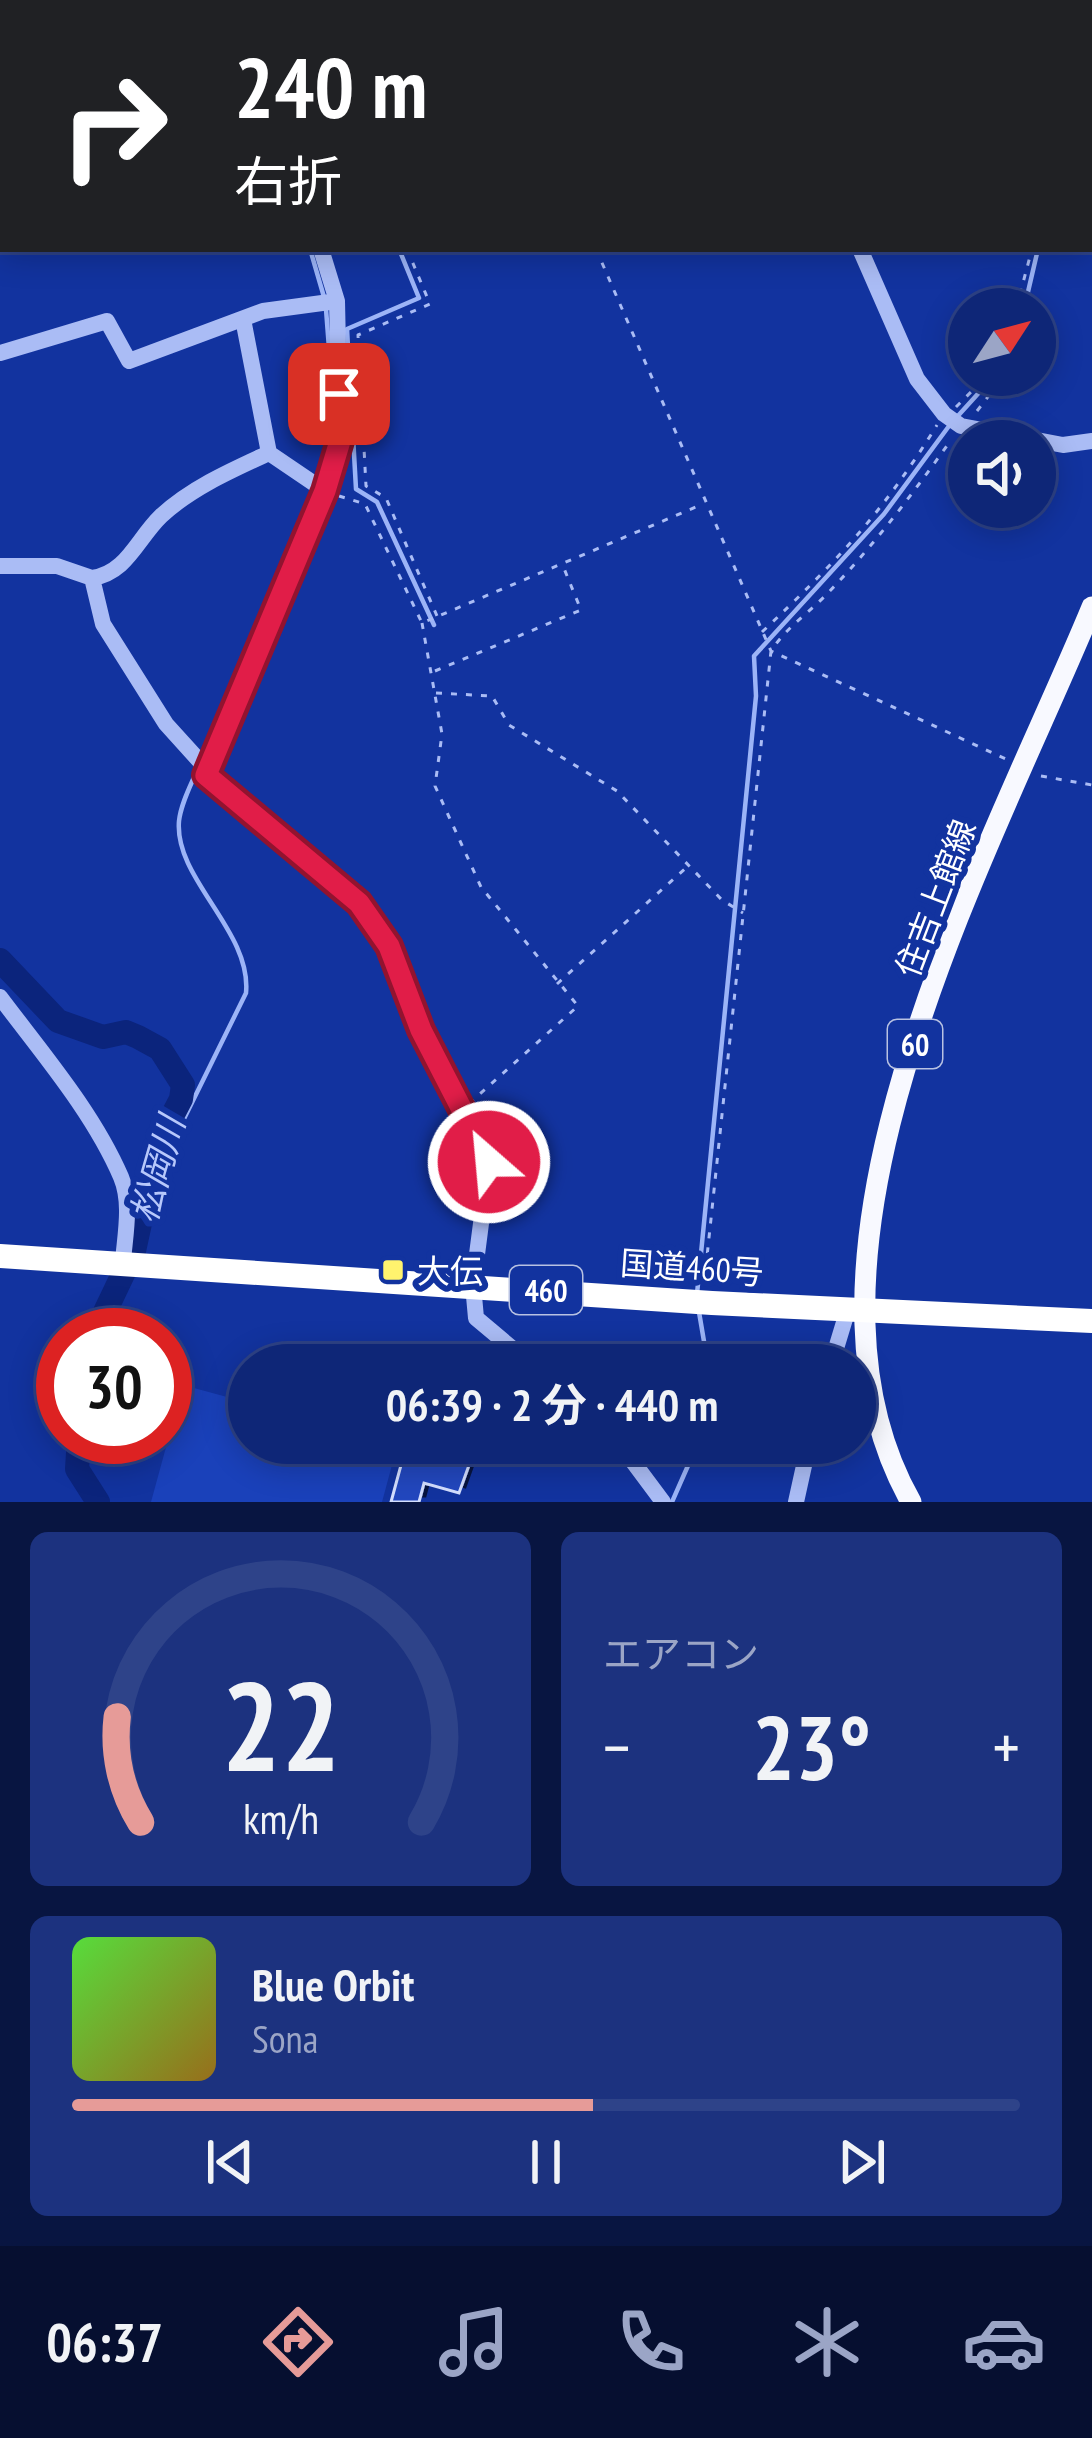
<!DOCTYPE html>
<html lang="ja">
<head>
<meta charset="utf-8">
<style>
  body { margin:0; font-family:"PT Sans Narrow","Noto Sans JP",sans-serif; background:#1c327f; color:#f1f3f6; height:100vh; display:flex; flex-direction:column; font-size:45px; white-space:nowrap }
  * { box-sizing:border-box; margin:0 }
  p { font-size:39px; color:#9ba5c6 }
  .icon { flex:none; width:66px; height:66px; fill:none; stroke:currentColor; stroke-width:2; stroke-linecap:round; stroke-linejoin:round }
  .map { position:relative; height:1502px; overflow:hidden }
  .sheet { display:flex; flex-direction:column; gap:30px; padding:30px; background:#081541; flex:1 }
  .sheet>* { flex:none }
  .guide { position:absolute; left:0px; top:0px; width:1092px; height:252px; box-shadow:0 6px 30px #0003,0 0 0 3px #2e4389; background:#202124; color:#fff; overflow:hidden }
  .needle { width:78px; rotate:54deg }
  .fabs { position:absolute; left:948px; top:288px; display:grid; gap:24px }
  .fabs a { display:grid; place-items:center; width:108px; height:108px; border-radius:50%; background:#0e2677; box-shadow:0 6px 30px #0003,0 0 0 3px #2e4389; font-size:60px }
  .speed { position:absolute; left:36px; top:1308px; display:flex; gap:24px; font-size:60px; font-weight:700; text-align:center }
  .speed>* { display:grid; place-content:center; width:156px; height:156px; border-radius:50%; background:#0e2677; box-shadow:0 6px 30px #0003,0 0 0 3px #2e4389; line-height:1 }
  .speed .limit { border:18px solid #d22; background:#fff; color:#111 }
  .pin { position:absolute; display:grid; place-items:center; width:102px; height:102px; color:#fff; margin:-51px; border-radius:24px; box-shadow:0 6px 18px #0006 }
  .me { position:absolute; width:132px; margin:-66px; rotate:333deg; stroke-linejoin:round; filter:drop-shadow(0 0 9px #0008) }
  .turn { display:flex; align-items:center; gap:42px; height:252px; padding:0 36px; font-size:54px }
  .turn .icon { width:156px; height:156px; stroke-width:2.5 }
  .turn b { display:block; font-size:84px; line-height:102px }
  .big { font-size:90px; font-weight:700; line-height:1.1 }
  .sheet .card { flex:1; display:flex; flex-direction:column; justify-content:center; gap:18px; min-width:0; padding:0 42px; border-radius:18px; background:#1c327f }
  .sheet .dial { align-items:center; gap:0 }
  .dial svg { height:312px; overflow:visible; fill:none; stroke:#2e4389; stroke-width:7; stroke-linecap:round; text-anchor:middle }
  .dial text { fill:#f1f3f6; stroke:none }
  .song { display:flex; align-items:center; gap:36px }
  .cover { width:144px; height:144px; border-radius:18px; background:linear-gradient(135deg,hsl(110 70% 55%),hsl(40 70% 35%)) }
  .played { height:12px; border-radius:6px; background:linear-gradient(90deg,#e69b98 55%,#2e4389 55%) }
  .keys { display:flex; justify-content:space-around; direction:ltr }
  .heat { display:flex; justify-content:space-between; align-items:center; font-size:66px; direction:ltr }
  .sheet .tiles { flex:1; display:grid; gap:30px; grid-template-columns:1fr 1fr }
  .card:last-child { grid-column:span 2 }
  .trip { position:absolute; left:228px; top:1344px; width:648px; height:120px; border-radius:60px; background:#0e2677; box-shadow:0 6px 30px #0003,0 0 0 3px #2e4389; font-weight:700; line-height:120px; text-align:center }
  .tab-bar { display:flex; height:192px; justify-content:space-around; align-items:center; background:#060f30; color:#9ba5c6 }
  .tab-bar .icon { width:84px; height:84px }
  .tab-bar .selected { color:#e69b98 }
  .tab-bar b { font-size:54px; color:#f1f3f6 }
  .map>svg:first-child { display:block }
</style>
</head>
<body>
<div class="map">
<svg width="1092" height="1502" viewBox="0 0 1092 1502">
  <defs>
    <filter id="shadow"><feDropShadow dx="6" dy="-6" stdDeviation="0" flood-color="#0009"/></filter>
  </defs>
  <rect width="100%" height="100%" fill="#12339f"/>
  <!-- green -->
  <path fill="#1a41ba" d="M183,1385L249,1403V1443H398L382,1502H151Z"/>
  <g fill="none" stroke-linecap="round" stroke-linejoin="round">
    <!-- stream -->
    <path stroke="#9cb4f7" stroke-width="4.5" d="M235,0L237,3
      M1000,0L1001,3
      M310,249L324,297
      M399,249L419,298L347,329L356,489L377,502L434,625
      M326,309L331,375
      M1024,309L1038,249
      M956,418L995,375
      M319,481L332,422
      M203,758L260,625
      M142,1204L246,993C252,931 174,879 179,821C181,803 191,785 198,768
      M697,1294L756,696L754,656L884,514L949,426
      M699,1312L708,1365
      M672,1502L698,1443"/>
    <!-- river -->
    <path stroke="#0b247c" stroke-width="24" d="M0,960L58,1021L103,1037L126,1032L138,1037L160,1049L183,1085L181,1099L157,1145L134,1251L94,1335
      M79,1437L77,1469L98,1502"/>
  </g>
  <!-- building -->
  <path fill="#2046be" stroke="#d3defe" stroke-width="3" filter="url(#shadow)" d="M407,1443H477L459,1493L424,1483L419,1502H391Z"/>
  <g fill="none" stroke-linecap="round" stroke-linejoin="round">
    <!-- path -->
    <path stroke="#aabcf5" stroke-width="3" stroke-dasharray="6 9" stroke-linecap="butt" d="M490,0L491,3
      M998,3L999,0
      M407,249L430,304L358,335L366,486L386,498L437,616
      M596,249L771,651L1006,759
      M1016,309L1032,249
      M956,407L988,375
      M977,411L1005,375
      M339,496L365,504L422,623L703,504
      M422,623L442,734L435,786L481,887L578,1006L473,1100
      M762,632C837,561 882,514 937,425
      M435,671L581,610L563,566
      M436,693L492,696L509,725L617,791L722,900L743,913
      M1041,776L1092,785
      M557,984L687,867
      M709,1283L706,1266L771,651C786,628 805,616 824,597C871,549 912,495 951,440"/>
    <!-- minor -->
    <path stroke="#aabcf5" stroke-width="16" d="M217,0L218,3
      M753,0L754,3
      M635,3L642,0
      M1017,3V0
      M1089,159L1092,160
      M0,228L3,229
      M860,249L917,379L944,414L961,426L1063,445L1092,441
      M243,319L269,453
      M0,353L107,321L129,361L263,311L337,301
      M0,566H57L92,578L103,624L166,724L243,809L359,903L390,946L421,1030L489,1162L473,1285L476,1318L532,1365
      M92,578C127,573 137,539 161,516C191,488 232,470 269,453L325,491
      M207,775L325,491L340,441L337,301L321,249
      M0,997C42,1053 93,1112 121,1177C132,1203 125,1235 123,1261
      M831,1365L848,1309
      M619,1443L663,1502
      M796,1502L809,1443"/>
    <!-- major -->
    <path stroke="#f8f9ff" stroke-width="21" d="M911,1502C768,1250 993,847 1092,607"/>
    <!-- highway -->
    <path stroke="#fff" stroke-width="24" d="M0,1256L712,1303L1092,1321"/>
  </g>
  <g fill="none" stroke-linecap="round" stroke-linejoin="round">
    <!-- route casing -->
    <g stroke="#92132f" stroke-width="30">
      <path id="route" d="M339,394L340,441L325,491L206,775L359,903L389,946L421,1030L489,1162"/>
    </g>
    <!-- route -->
    <use href="#route" stroke="#e11d48" stroke-width="21"/>
  </g>
  <!-- markers -->
  <rect fill="#fff36e" stroke="#12339f" stroke-width="4.5" x="381" y="1258" width="24" height="24" rx="6"/>
  <g text-anchor="middle" dominant-baseline="central" stroke-width="12" stroke-linejoin="round" paint-order="stroke">
    <!-- shield labels -->
    <g fill="#12339f" stroke="#b8c2e2" stroke-width="3">
      <rect x="888" y="1020" width="54" height="48" rx="9"/>
      <rect x="510" y="1266" width="72" height="48" rx="9"/>
    </g>
    <g font-size="30" font-weight="bold" fill="#fff">
      <text x="915" y="1044">60</text>
      <text x="546" y="1290">460</text>
    </g>
    <!-- street labels -->
    <g font-size="33" fill="#fff" stroke="#12339f">
      <text transform="translate(935 898) rotate(-69)">住吉上館線</text>
      <text transform="translate(692 1267) rotate(4)">国道460号</text>
    </g>
    <!-- poi labels -->
    <g font-size="33" fill="#fff" stroke="#12339f" text-anchor="start">
      <text x="417" y="1270">大伝</text>
    </g>
    <!-- water labels -->
    <g font-size="36" font-style="italic" fill="#b7c8fb" stroke="#12339f">
      <text transform="translate(157 1169) rotate(-74)">松岡川</text>
    </g>
  </g>
</svg>
<div class="fabs">
<a><svg class="needle" viewBox="-14 -14 28 28"><path d="M0-13l5 13h-10z" fill="#e53935"/><path d="M0 13l5-13h-10z" fill="#9ba5c6"/></svg></a>
<a><svg class="icon" aria-label="sound" viewBox="0 0 24 24"><path d="M4 9h4l5-4v14l-5-4H4zM17 9q2 3 0 6"/></svg></a>
</div>
<div class="speed"><div class="limit">30</div></div>
<div class="pin" style="left:339px;top:394px;background:#d93025"><svg class="icon" aria-label="arrive" viewBox="0 0 24 24"><path d="M6 21V4h12l-3 4 3 4H6"/></svg></div>
<svg class="me" style="left:489px;top:1162px" viewBox="-20 -20 40 40"><circle r="17" fill="#e11d48" stroke="#fff" stroke-width="3"/><path d="M0-11L8 9 0 5-8 9z" fill="#fff"/></svg>
<div class="trip">06:39 · 2 分 · 440 m</div>
<div class="guide">
<div class="turn"><svg class="icon" aria-label="right" viewBox="0 0 24 24"><path d="M7 20v-9h11M14 6l5 5-5 5"/></svg><div><b>240 m</b>右折</div></div>
</div>
</div>
<section class="sheet">
<div class="tiles">
<div class="card dial"><svg viewBox="0 0 100 80">
<path d="M14 69A42 42 0 1 1 86 69"/>
<path d="M14 69A42 42 0 0 1 8 42" stroke="#e69b98"/>
<text x="50" y="56" font-size="32" font-weight="700">22</text>
<text x="50" y="72" font-size="11">km/h</text>
</svg></div>
<div class="card"><p>エアコン</p>
<div class="heat"><a>−</a><b class="big">23°</b><a>+</a></div>
</div>
<div class="card">
<div class="song"><i class="cover"></i><div><b>Blue Orbit</b><p>Sona</p></div></div>
<div class="played"></div>
<div class="keys"><svg class="icon" aria-label="previous" viewBox="0 0 24 24"><path d="M18 5L8 12l10 7zM5 5v14"/></svg><svg class="icon" aria-label="pause" viewBox="0 0 24 24"><path d="M8 5v14M16 5v14"/></svg><svg class="icon" aria-label="next" viewBox="0 0 24 24"><path d="M6 5l10 7-10 7zM19 5v14"/></svg></div>
</div>
</div>
</section>
<nav class="tab-bar">
<b>06:37</b>
<svg class="icon selected" aria-label="directions" viewBox="0 0 24 24"><path d="M12 3l9 9-9 9-9-9zM9 14v-3h6M13 9l2 2-2 2"/></svg>
<svg class="icon" aria-label="music" viewBox="0 0 24 24"><path d="M9 18V5l10-2v13"/><circle cx="6" cy="18" r="3"/><circle cx="16" cy="16" r="3"/></svg>
<svg class="icon" aria-label="phone" viewBox="0 0 24 24"><path d="M5 4h4l2 5-3 2q2 4 5 5l2-3 5 2v4C11 20 4 13 5 4z"/></svg>
<svg class="icon" aria-label="climate" viewBox="0 0 24 24"><path d="M12 3v18M4 7l16 10M4 17L20 7"/></svg>
<svg class="icon" aria-label="car" viewBox="0 0 24 24"><path d="M5 17H2v-5l4-1 3-4h7l3 4 3 1v5h-3M9 17h6M6 11h13"/><circle cx="7" cy="17" r="2"/><circle cx="17" cy="17" r="2"/></svg>
</nav>
</body>
</html>
